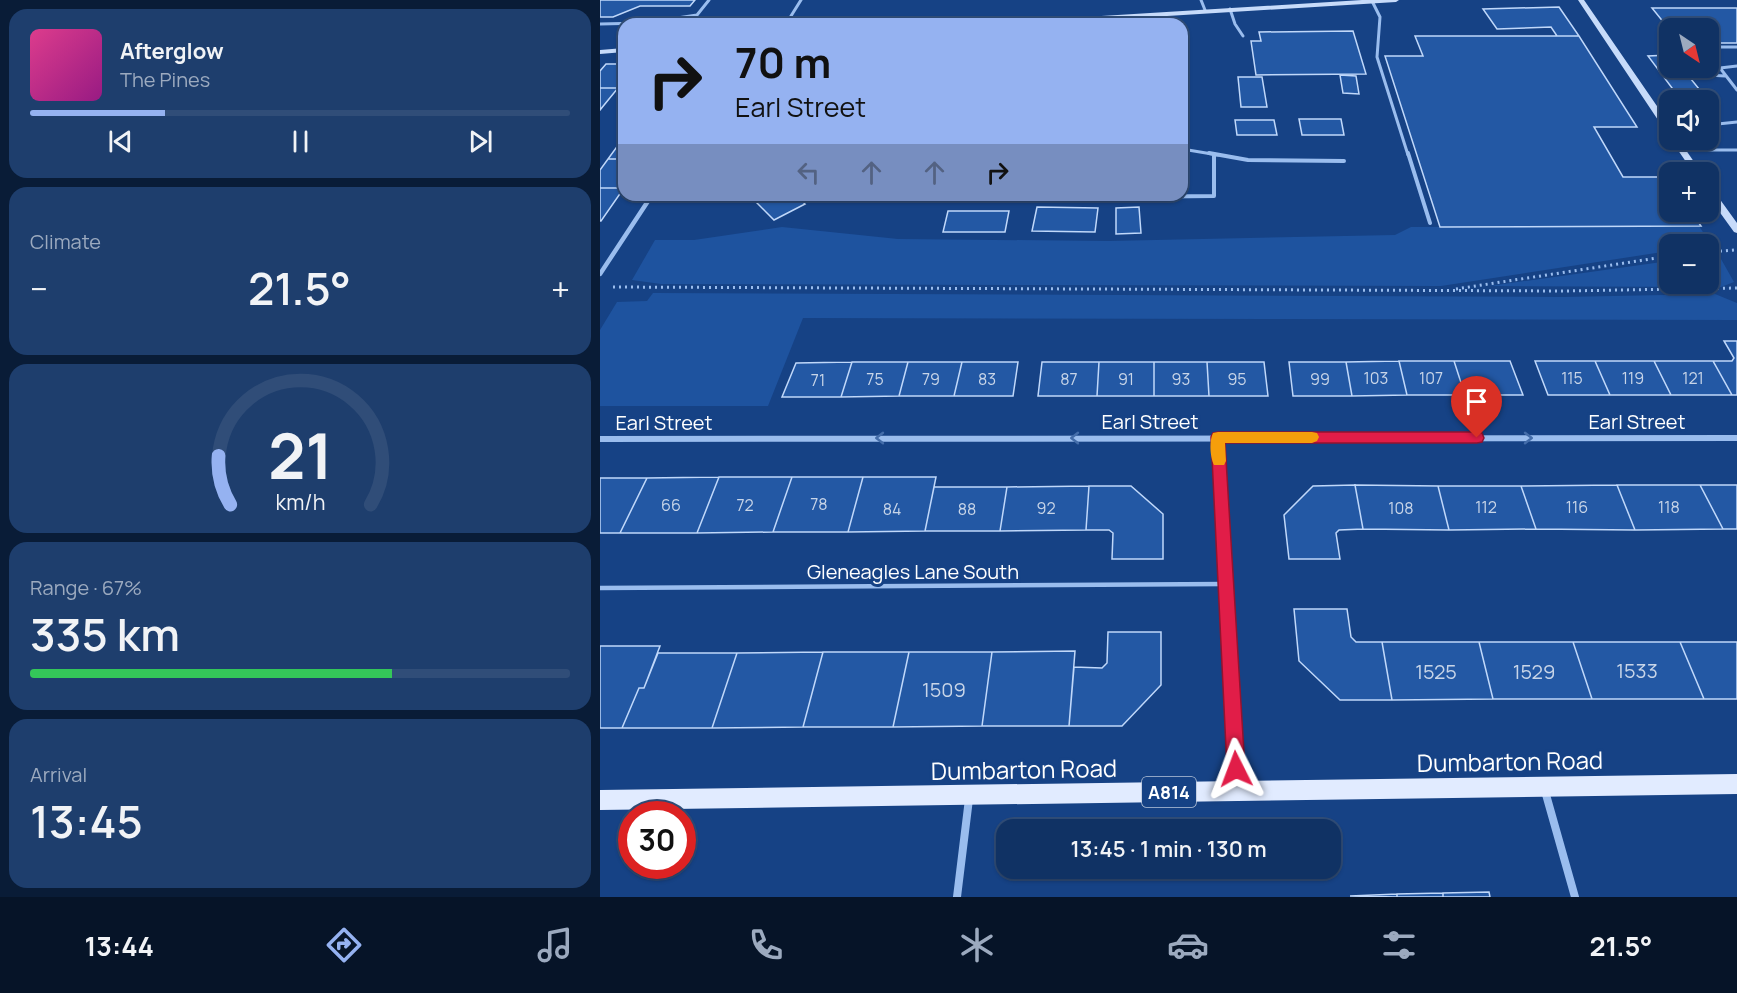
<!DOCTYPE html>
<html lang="en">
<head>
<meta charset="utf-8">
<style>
  body { margin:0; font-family:Manrope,sans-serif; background:#1e3e6d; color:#f1f3f6; height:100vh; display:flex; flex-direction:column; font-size:22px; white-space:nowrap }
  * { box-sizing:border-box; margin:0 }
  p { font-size:20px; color:#9caabf }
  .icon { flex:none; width:33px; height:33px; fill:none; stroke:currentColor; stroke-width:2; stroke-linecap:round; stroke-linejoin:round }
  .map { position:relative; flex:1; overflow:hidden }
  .sheet { display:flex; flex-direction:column; gap:9px; padding:9px; background:#091c37; width:600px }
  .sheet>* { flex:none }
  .hud { position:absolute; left:18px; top:18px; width:570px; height:183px; border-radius:18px; box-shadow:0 2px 4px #0004,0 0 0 2px #304d78; background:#95b2f1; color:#111; overflow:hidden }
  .needle { width:39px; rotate:145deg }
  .tools { position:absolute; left:1059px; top:18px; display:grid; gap:12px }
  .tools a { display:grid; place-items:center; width:60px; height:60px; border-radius:12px; background:#103264; box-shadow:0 2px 4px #0004,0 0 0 2px #304d78; font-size:30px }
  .speed { position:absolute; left:18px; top:801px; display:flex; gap:12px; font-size:30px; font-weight:700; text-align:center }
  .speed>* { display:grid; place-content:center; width:78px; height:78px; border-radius:50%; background:#103264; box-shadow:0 2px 4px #0004,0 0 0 2px #304d78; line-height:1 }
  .speed .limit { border:9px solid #d22; background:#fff; color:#111 }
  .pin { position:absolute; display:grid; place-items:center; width:51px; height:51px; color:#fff; margin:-62px -26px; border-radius:50% 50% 50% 0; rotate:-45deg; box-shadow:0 0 6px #0007 }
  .pin .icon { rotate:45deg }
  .me { position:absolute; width:66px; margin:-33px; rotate:357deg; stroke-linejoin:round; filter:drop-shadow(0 0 4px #0008) }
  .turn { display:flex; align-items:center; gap:21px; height:126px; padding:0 18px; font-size:27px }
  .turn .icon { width:78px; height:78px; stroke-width:2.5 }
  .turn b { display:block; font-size:42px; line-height:51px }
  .lanes { display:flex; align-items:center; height:57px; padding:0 18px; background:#0003; justify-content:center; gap:30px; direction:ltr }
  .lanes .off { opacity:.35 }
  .big { font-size:45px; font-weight:600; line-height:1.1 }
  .sheet .card { flex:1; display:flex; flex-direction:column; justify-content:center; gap:9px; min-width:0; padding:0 21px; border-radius:18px; background:#1e3e6d }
  .sheet .dial { align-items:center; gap:0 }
  .dial svg { height:156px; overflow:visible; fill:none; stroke:#304d78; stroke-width:7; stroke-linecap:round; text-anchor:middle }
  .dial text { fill:#f1f3f6; stroke:none }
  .song { display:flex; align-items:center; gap:18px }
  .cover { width:72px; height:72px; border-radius:9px; background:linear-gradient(135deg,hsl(330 70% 55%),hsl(310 70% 35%)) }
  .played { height:6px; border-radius:3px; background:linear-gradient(90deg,#95b2f1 25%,#304d78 25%) }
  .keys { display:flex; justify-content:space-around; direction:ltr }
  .heat { display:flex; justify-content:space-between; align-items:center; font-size:33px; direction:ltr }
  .charge { height:9px; border-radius:4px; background:linear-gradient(90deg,#34c759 67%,#304d78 0) }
  .trip { position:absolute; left:396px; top:819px; width:345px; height:60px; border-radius:18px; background:#103264; box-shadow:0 2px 4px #0004,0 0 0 2px #304d78; font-weight:600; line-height:60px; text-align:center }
  .dock { display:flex; height:96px; justify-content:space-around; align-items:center; background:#061428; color:#9caabf }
  .dock .icon { width:42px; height:42px }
  .dock .on { color:#95b2f1 }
  .dock b { font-size:27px; color:#f1f3f6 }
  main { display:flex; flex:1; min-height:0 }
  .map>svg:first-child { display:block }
</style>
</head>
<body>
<main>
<section class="sheet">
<div class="card">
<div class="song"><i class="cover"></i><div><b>Afterglow</b><p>The Pines</p></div></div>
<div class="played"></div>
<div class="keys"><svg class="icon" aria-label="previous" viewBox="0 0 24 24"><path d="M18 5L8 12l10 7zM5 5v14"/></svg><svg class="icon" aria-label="pause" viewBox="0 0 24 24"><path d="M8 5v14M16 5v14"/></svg><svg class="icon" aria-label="next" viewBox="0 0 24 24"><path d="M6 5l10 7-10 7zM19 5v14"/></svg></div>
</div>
<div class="card"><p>Climate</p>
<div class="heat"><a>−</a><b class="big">21.5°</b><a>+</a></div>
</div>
<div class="card dial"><svg viewBox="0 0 100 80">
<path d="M14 69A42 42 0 1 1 86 69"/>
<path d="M14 69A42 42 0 0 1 8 44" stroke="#95b2f1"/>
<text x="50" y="56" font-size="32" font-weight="700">21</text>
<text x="50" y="72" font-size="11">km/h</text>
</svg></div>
<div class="card"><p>Range · 67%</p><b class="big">335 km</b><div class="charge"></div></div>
<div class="card"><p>Arrival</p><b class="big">13:45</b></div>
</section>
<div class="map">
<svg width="1137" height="897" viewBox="0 0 1137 897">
  <rect width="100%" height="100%" fill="#164285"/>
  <!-- green -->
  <path fill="#1e539f" d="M1099,226L1110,243L1070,244L1069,251L841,286L61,284L32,280L55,240H94L182,227L298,239L509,241L795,235L811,227Z
    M1113,256L1121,259L1134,282L1121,287L889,286L1069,261L1070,284H1108L1109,257Z
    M53,293L963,297L1115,294L1137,303V320L203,318L168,406H0V330L17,302L47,301Z"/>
  <!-- building -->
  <path fill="#2358a4" stroke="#c0d8fa" stroke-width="1.5" d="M0,0H95L90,6H40L13,17H0Z
    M959,7L979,36H957L951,27L897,29L883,9Z
    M1052,8H1137V43H1113L1108,38V28L1069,29Z
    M753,31L766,74L656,75L651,41H661L659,32Z
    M815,36H979L1037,127H994L1023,177H1069L1070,212H1091L1101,226L840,227L785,56H823Z
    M1070,55V68H1082L1108,100H1081L1048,56Z
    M6,64H24V81L18,88H0V71Z
    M740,75L756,76L759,94L743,93Z
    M638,77H662L667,107H641Z
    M0,88H18L0,110Z
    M699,119H741L744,135H702Z
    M635,120H674L677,135H637Z
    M24,137V159H8Z
    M8,159H24V188H0V170Z
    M0,188H24L1,221H0Z
    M149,195H195L205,204L174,220Z
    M437,207L498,208L495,232L432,231Z
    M539,207L541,233L516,234V208Z
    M348,211H409L405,232H343Z
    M1124,341H1137V395H1132L1113,361H1132L1134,358Z
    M799,361H854L865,395H807Z
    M799,361L807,395L752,396L746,362Z
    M854,361H910L923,395H865Z
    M935,361H995L1010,395H948Z
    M995,361H1054L1071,395H1010Z
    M1054,361H1113L1132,395H1071Z
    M252,362H308L299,396L241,397Z
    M252,362L241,397H182L196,363Z
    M308,362H362L354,396H299Z
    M362,362H418L413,396H354Z
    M442,362H499L497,396H438Z
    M499,362H554V396H497Z
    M554,362H607L609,396H554Z
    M607,362H664L668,396H609Z
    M689,362H746L752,396H693Z
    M119,477H192L173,532L97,533Z
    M119,477L97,533H20L47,478Z
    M192,477H263L248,532H173Z
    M263,477H336L325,531L248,532Z
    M0,478H47L20,533H0Z
    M755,485L763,529L739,530L736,533L740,559H689L684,515L713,486Z
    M755,485L838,486L849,530L763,529Z
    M1017,485L1035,530L936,529L921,486Z
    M1017,485H1100L1123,529L1035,530Z
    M1100,485H1137V529H1123Z
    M489,486L486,530L400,531L407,487Z
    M489,486H531L563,514V559H512L513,533L509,530H486Z
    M838,486H921L936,529L849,530Z
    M334,487H407L400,531H325Z
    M694,609H747L751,637L756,642H782L792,700H740L699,661Z
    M508,632H561V685L522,726H469L474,667L502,668L507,663Z
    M782,642H879L893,699L792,700Z
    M879,642H973L992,699H893Z
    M973,642H1080L1104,699H992Z
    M1080,642H1137V699H1104Z
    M0,646H60L44,688H39L22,728H0Z
    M475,651L469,726H382L392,652Z
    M223,652H309L293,727H203Z
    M223,652L203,727L112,728L137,653Z
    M309,652H392L382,726L293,727Z
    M58,653H137L112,728H22L39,688H44Z
    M889,892L890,897H843V893Z
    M843,893V897H797V894Z
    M797,894V897L750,896Z"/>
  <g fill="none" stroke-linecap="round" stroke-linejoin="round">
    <!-- path -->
    <path stroke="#9abdee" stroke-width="3" stroke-dasharray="2 4" stroke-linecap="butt" d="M1108,252L1135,250
      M13,287L964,291L1137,288
      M856,289L1070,256"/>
    <!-- lane-far2 -->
    <path stroke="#9abdee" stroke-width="3" d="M601,0L605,10
      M772,1L780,17L777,57L808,155
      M630,9L635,24L643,36
      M0,24L44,23L97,15L109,0
      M186,24L201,0
      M1108,47H1137
      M1137,66L1120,68L1137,90
      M1101,68L1108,75L1125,76
      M1108,125L1137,122
      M582,149L618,155
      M1082,150H1137"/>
    <!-- lane-far1 -->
    <path stroke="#9abdee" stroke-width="4" d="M609,153L648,160L744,161
      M808,153L830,223
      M279,195L308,199L614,196V155"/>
    <!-- lane -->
    <path stroke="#9abdee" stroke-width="4.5" d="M0,588L626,584"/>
    <!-- street-far2 -->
    <path stroke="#9abdee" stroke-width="4.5" d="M0,274L52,195"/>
    <!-- street-far1 -->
    <path stroke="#9abdee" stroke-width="6" d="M618,437L626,592
      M0,439L1137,438"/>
    <!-- street -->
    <path stroke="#9abdee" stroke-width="8" d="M626,591L637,787
      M945,791L975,897
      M357,897L369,799"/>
    <!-- secondary -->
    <path fill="#c7dbfa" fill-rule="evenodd" d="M762,0H799L796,2L438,24H399L403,22Z
      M978,0H984L1070,125V134L1066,132Z
      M24,48V52L0,54V50Z
      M1071,140H1079L1101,172H1093Z
      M1108,186L1111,187L1137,223V233L1134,232L1108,196Z"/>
    <!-- primary -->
    <path fill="#e1ebff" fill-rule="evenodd" d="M1137,774V794L0,810V790Z"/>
  </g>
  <!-- one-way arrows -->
  <defs><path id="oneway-chevron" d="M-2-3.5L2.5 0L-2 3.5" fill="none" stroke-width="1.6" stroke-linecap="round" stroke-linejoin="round" transform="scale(1.5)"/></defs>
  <g stroke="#446daa">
    <use href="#oneway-chevron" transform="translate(280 438) rotate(180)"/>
    <use href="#oneway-chevron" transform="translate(475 438) rotate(180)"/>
    <use href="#oneway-chevron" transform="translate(928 438)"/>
  </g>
  <!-- route -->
  <path fill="#e11d48" stroke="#92132f" stroke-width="1.5" d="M618,432H877L882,433L884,438L882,442L877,443H625L645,769L642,776L636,778L629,776L627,769L611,437L613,433Z"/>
  <!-- slow -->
  <path fill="#f59e0b" d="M618,432H712L717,433L719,437L717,441L712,443H625L626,461L624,465H614C610,457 609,441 613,433Z"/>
  <g text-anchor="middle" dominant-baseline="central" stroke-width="6" stroke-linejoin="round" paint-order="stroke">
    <!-- number labels -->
    <g font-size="16" fill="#c8d5e8">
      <text x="776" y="378">103</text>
      <text x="831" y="378">107</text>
      <text x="972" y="378">115</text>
      <text x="1033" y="378">119</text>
      <text x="1093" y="378">121</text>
      <text x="275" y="379">75</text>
      <text x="331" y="379">79</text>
      <text x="387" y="379">83</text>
      <text x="469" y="379">87</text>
      <text x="526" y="379">91</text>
      <text x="581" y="379">93</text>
      <text x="637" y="379">95</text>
      <text x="720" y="379">99</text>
      <text x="218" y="380">71</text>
      <text x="219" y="504">78</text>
      <text x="71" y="505">66</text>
      <text x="145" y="505">72</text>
      <text x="886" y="507">112</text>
      <text x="977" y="507">116</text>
      <text x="1069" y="507">118</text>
      <text x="446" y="508">92</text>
      <text x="801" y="508">108</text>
      <text x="292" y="509">84</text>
      <text x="367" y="509">88</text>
    </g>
    <!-- shield labels -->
    <rect fill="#164285" stroke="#b9c6da" stroke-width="1.5" x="542" y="777" width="54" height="30" rx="4.5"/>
    <g font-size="18" font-weight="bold" fill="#fff">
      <text x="569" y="792">A814</text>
    </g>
    <!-- street labels -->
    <g font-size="20" fill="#fff" stroke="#164285">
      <text x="550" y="421">Earl Street</text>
      <text x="1037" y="421">Earl Street</text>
      <text x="64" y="422">Earl Street</text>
      <text x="313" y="571">Gleneagles Lane South</text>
    </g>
    <!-- near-number labels -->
    <g font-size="20" fill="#c8d5e8">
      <text x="1037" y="670">1533</text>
      <text x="836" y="671">1525</text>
      <text x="934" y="671">1529</text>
      <text x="344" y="689">1509</text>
    </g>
    <!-- near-street labels -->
    <g font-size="24" fill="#fff" stroke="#164285">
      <text transform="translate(910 761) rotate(-1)">Dumbarton Road</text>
      <text transform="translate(424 769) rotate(-1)">Dumbarton Road</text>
    </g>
  </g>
</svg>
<div class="tools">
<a><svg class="needle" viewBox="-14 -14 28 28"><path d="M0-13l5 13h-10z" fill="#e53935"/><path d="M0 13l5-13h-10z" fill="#9caabf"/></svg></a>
<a><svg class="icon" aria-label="sound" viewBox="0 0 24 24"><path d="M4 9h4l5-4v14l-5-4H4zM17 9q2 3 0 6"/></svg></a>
<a>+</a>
<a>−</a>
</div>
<div class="speed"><div class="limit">30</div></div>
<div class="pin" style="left:877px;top:438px;background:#d93025"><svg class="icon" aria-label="arrive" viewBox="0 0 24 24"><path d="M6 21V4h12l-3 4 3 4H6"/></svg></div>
<svg class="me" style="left:636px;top:769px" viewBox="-20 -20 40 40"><path d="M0-17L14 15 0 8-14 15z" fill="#e11d48" stroke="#fff" stroke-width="4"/></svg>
<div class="trip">13:45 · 1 min · 130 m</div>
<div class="hud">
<div class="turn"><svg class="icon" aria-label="right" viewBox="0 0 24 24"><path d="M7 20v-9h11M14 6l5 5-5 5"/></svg><div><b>70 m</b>Earl Street</div></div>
<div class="lanes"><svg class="icon off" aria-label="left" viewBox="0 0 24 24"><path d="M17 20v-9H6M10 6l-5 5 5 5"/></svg><svg class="icon off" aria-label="ahead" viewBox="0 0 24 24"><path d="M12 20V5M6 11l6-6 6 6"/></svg><svg class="icon off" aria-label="ahead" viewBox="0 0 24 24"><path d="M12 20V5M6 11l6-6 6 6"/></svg><svg class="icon" aria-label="right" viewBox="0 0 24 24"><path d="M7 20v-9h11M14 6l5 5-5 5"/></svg></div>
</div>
</div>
</main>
<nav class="dock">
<b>13:44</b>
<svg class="icon on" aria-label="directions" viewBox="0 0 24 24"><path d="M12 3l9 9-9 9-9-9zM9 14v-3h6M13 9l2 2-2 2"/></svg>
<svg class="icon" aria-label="music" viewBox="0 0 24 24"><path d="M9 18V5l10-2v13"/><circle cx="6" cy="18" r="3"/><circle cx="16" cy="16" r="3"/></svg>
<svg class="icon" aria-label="phone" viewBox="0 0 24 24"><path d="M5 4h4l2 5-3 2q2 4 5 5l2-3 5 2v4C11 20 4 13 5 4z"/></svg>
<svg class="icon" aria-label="climate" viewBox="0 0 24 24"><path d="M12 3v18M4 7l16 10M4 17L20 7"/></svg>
<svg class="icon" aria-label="car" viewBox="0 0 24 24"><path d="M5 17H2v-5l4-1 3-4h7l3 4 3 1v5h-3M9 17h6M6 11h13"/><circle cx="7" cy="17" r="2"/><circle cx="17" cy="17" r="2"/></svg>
<svg class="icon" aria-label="filters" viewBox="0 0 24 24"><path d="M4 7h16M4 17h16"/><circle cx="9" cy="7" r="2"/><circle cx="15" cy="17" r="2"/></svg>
<b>21.5°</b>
</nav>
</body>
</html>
